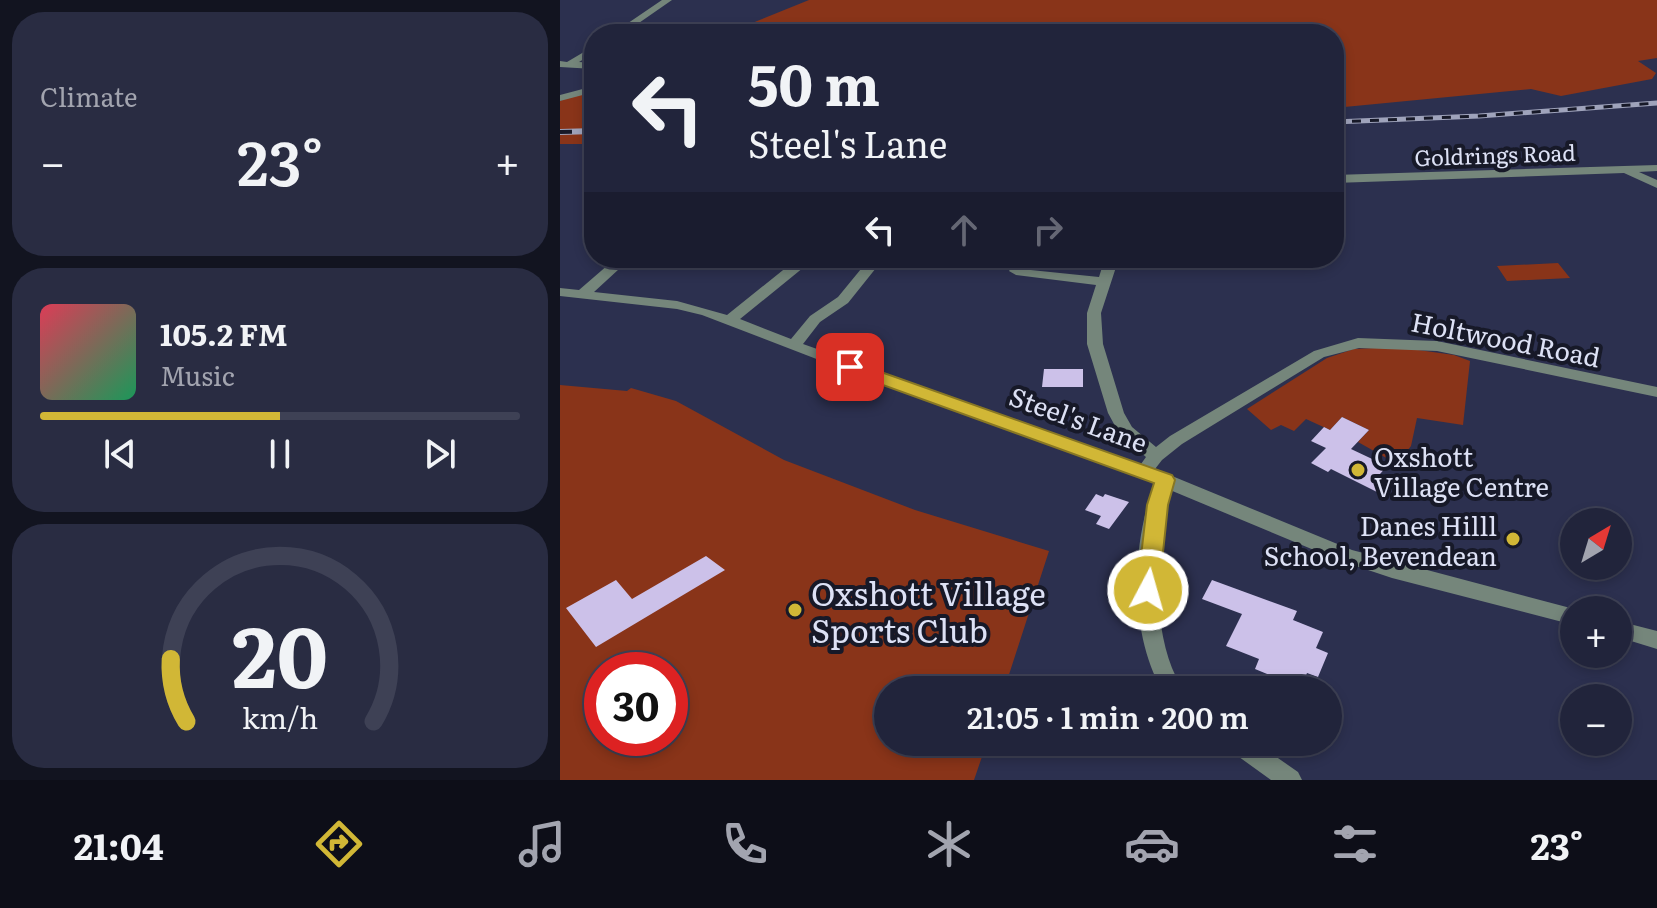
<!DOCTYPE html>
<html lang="en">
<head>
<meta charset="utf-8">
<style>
  body { margin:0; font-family:Literata,serif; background:#292c42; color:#f1f3f6; height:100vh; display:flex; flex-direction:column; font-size:30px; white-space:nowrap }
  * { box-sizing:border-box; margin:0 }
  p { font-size:26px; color:#a2a4af }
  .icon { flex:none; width:44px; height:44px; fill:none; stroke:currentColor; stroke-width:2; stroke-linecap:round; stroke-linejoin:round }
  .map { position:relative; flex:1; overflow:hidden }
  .side { display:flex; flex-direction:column; gap:12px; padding:12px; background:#121420; width:560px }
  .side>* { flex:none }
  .guide { position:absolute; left:24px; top:24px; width:760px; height:244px; border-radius:32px; box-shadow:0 4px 12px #0003,0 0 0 2px #3e4155; background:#21243b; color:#f1f3f6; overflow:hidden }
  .needle { width:52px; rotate:38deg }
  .fabs { position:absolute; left:1000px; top:508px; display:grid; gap:16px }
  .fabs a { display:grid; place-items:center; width:72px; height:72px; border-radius:50%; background:#21243b; box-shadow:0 4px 12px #0003,0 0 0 2px #3e4155; font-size:40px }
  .speed { position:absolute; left:24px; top:652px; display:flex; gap:16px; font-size:40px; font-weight:700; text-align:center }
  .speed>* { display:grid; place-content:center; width:104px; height:104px; border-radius:50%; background:#21243b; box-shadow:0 4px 12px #0003,0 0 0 2px #3e4155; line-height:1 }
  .speed .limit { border:12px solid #d22; background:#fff; color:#111 }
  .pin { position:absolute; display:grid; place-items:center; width:68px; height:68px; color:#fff; margin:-34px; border-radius:16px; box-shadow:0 4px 12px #0006 }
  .me { position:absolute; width:88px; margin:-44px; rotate:6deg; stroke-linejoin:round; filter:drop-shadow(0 0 6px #0008) }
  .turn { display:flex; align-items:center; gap:28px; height:168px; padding:0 32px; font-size:36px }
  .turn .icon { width:104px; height:104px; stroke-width:2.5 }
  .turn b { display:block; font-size:56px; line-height:68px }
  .lanes { display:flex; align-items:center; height:76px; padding:0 32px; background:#0003; justify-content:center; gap:40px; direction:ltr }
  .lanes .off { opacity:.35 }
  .big { font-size:60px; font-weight:600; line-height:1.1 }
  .side .widget { flex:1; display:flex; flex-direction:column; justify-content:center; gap:12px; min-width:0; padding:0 28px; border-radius:32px; background:#292c42 }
  .side .dial { align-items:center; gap:0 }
  .dial svg { height:208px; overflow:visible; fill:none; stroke:#3e4155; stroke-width:7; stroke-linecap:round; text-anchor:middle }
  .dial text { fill:#f1f3f6; stroke:none }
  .song { display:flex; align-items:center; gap:24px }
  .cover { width:96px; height:96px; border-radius:12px; background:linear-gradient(135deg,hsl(350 70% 55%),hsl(150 70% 35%)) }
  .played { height:8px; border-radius:4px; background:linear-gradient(90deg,#d1b736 50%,#3e4155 50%) }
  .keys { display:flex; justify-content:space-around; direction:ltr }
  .heat { display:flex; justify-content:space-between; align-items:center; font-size:44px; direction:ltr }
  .trip { position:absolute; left:314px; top:676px; width:468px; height:80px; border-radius:40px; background:#21243b; box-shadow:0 4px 12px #0003,0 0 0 2px #3e4155; font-weight:600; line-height:80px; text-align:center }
  .menu { display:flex; height:128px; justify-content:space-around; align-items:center; background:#0d0e18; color:#a2a4af }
  .menu .icon { width:56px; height:56px }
  .menu .selected { color:#d1b736 }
  .menu b { font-size:36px; color:#f1f3f6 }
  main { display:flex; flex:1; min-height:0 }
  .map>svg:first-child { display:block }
</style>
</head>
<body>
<main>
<section class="side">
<div class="widget"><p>Climate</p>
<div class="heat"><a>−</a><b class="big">23°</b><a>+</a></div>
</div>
<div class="widget">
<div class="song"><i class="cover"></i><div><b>105.2 FM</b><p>Music</p></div></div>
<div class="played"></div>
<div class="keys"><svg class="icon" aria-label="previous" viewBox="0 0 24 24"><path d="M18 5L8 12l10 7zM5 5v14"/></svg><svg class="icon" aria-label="pause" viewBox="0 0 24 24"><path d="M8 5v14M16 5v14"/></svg><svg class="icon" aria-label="next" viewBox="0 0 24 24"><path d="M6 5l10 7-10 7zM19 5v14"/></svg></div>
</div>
<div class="widget dial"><svg viewBox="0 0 100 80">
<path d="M14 69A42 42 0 1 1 86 69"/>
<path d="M14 69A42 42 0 0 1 8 45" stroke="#d1b736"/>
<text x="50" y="56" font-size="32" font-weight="700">20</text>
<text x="50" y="72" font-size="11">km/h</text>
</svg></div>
</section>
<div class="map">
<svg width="1097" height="780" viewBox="0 0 1097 780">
  <rect width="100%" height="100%" fill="#2c304f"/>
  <!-- green -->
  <path fill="#893419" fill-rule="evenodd" d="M249,0H1097V58L1078,61L1096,73L1092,79L1001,96L971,89L774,108V34H165Z
    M34,87V144H0V101Z
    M998,263L1010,278L947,281L937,266Z
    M837,347L894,355L910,361L903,425L857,418L851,446L837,464L798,442L809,430L782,417L770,430L746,419L734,431L721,425L711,430L687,409L767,358L794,349Z
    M0,385L67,391L71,388L116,401L224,460L355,510L489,551L444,690H328V742H427L414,780H0ZM42,670H110V738H42Z"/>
  <!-- building -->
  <path fill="#ccc1e9" d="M484,369H523V387H482Z
    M782,417L809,430L791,449L827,466L820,474L831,479L819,493L771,469L768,472L751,463L766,448L751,441L764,427L770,430Z
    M536,494L543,497L545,494L569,502L549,529L536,524L541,516L525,510Z
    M146,556L165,570L36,647L6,608L56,580L72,599Z
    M652,580L737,611L733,620L763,632L756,648L768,653L758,677L747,673L741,688L695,669L699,659L666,646L682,614L642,599Z"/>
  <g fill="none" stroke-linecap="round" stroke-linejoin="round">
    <!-- minor -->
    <path fill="#75867b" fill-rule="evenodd" d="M102,0H112L63,34H52Z
      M34,46V53L19,62L34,63V69L0,67V61L7,62Z
      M34,86V92L0,101V95Z
      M1097,165V171L1079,172L1097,180V188L1064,173L774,183V175Z
      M56,258H71L34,292L117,301L167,315L238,258H249V263L180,319L231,339L250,316L278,297L310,258H324L288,303L260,322L243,344L581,464L586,457L560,435L548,413L527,344V313L536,285L456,275L449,271L451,268L539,277L545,258H559L541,313L543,344L564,413L572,427L596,447L610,436L754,351L798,338L877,341L1097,387V397L877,351L799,348L764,357L622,444L602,460L595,469L792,550L1018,610H1014V625L832,578L778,560L610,490C593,538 593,620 612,668C615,676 620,683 624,690H602C569,632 571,544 595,483L555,466L285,370L142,315L117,309L0,296V288L19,290Z
      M1058,621L1097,631V649L1058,637Z
      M665,742H695L738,772L742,780H711L668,749Z"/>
    <!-- rail-far1 casing -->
    <g stroke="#9fa3bb" stroke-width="5">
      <path id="rail-far1" d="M774,122L919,116L1097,103"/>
    </g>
    <!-- rail casing -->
    <g stroke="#9fa3bb" stroke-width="6">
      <path id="rail" d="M0,132L34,131"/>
    </g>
    <!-- rail-far1 -->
    <use href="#rail-far1" stroke="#171928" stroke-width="3" stroke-dasharray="9" stroke-linecap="butt"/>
    <!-- rail -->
    <use href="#rail" stroke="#171928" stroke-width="4" stroke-dasharray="12" stroke-linecap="butt"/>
  </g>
  <!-- route -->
  <path fill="#d1b736" stroke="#887723" stroke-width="2" d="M290,361L612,475L615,480L608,505L599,590L596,596L588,599L580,596L577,590L587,505L594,483L284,371L281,367Z"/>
  <!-- markers -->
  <g fill="#d1b736" stroke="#171928" stroke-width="3">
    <circle cx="798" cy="470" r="8"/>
    <circle cx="953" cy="539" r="8"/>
    <circle cx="235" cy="610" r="8"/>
  </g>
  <g text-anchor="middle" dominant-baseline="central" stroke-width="8" stroke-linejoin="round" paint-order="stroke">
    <!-- far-street labels -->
    <g font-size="22" fill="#dde1f5" stroke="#171928">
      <text transform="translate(935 154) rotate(-2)">Goldrings Road</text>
    </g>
    <!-- street labels -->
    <g font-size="26" fill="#dde1f5" stroke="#171928">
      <text transform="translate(946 338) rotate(11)">Holtwood Road</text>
      <text transform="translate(519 418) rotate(20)">Steel's Lane</text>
    </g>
    <!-- poi labels -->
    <g font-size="26" fill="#dde1f5" stroke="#171928" text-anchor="start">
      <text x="814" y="455">Oxshott<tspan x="814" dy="30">Village Centre</tspan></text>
      <text x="937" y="524" text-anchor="end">Danes Hilll<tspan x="937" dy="30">School, Bevendean</tspan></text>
    </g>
    <!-- near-poi labels -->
    <g font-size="32" fill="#dde1f5" stroke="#171928" text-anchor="start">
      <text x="251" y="592">Oxshott Village<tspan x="251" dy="37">Sports Club</tspan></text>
    </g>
  </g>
</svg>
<div class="fabs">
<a><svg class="needle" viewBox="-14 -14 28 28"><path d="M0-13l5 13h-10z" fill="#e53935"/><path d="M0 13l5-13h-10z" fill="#a2a4af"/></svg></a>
<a>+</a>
<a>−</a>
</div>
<div class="speed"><div class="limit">30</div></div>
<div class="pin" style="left:290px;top:367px;background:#d93025"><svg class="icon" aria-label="arrive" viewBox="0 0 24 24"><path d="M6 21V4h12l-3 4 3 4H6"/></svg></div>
<svg class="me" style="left:588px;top:590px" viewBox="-20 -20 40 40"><circle r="17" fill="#d1b736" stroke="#fff" stroke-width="3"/><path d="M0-11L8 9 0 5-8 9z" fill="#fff"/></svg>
<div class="trip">21:05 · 1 min · 200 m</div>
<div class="guide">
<div class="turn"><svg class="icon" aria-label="left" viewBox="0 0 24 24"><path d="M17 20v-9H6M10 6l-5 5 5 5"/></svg><div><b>50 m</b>Steel's Lane</div></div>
<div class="lanes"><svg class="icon" aria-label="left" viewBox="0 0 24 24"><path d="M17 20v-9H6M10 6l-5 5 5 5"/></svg><svg class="icon off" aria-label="ahead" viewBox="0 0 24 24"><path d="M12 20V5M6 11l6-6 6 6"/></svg><svg class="icon off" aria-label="right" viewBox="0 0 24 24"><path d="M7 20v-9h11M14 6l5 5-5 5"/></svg></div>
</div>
</div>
</main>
<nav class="menu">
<b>21:04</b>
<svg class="icon selected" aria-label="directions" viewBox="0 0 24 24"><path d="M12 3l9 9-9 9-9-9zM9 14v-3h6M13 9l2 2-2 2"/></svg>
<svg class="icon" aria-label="music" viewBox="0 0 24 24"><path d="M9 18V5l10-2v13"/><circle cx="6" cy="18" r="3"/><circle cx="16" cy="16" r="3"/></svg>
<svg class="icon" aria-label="phone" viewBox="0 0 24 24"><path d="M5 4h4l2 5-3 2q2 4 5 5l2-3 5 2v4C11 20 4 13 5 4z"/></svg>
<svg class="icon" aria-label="climate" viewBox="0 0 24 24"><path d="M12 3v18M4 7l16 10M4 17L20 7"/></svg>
<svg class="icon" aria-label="car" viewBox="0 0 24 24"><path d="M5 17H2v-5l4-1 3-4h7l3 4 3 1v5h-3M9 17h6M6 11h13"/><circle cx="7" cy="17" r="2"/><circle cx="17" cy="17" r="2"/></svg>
<svg class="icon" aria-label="filters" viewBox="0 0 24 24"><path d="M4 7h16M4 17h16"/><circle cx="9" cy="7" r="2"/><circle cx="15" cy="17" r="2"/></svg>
<b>23°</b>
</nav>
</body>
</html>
